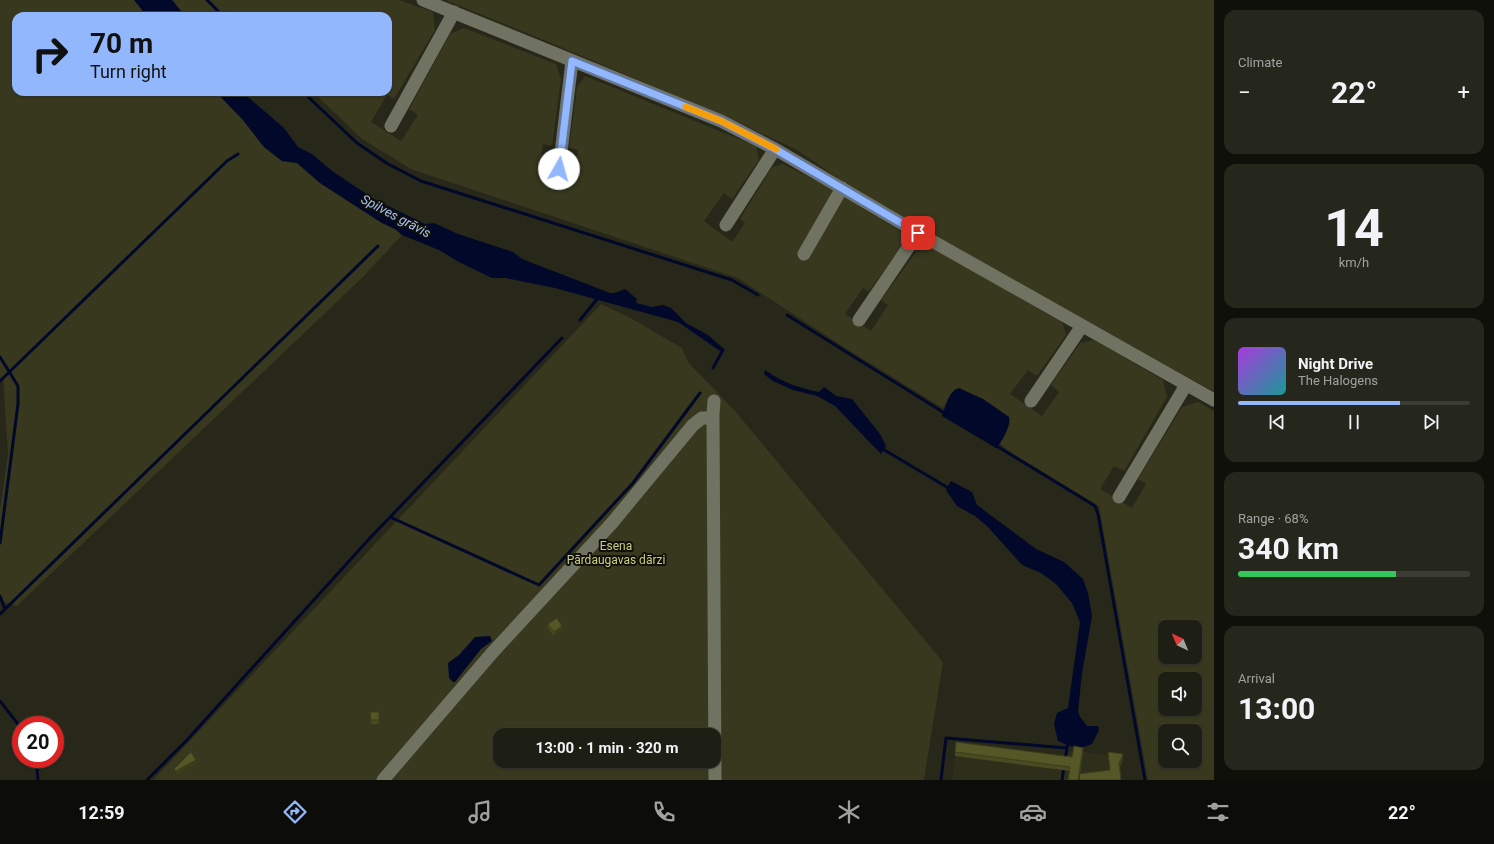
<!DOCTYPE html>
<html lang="en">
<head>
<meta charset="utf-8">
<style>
  body { margin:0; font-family:Roboto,sans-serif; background:#25271d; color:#f1f3f6; height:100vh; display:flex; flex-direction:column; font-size:15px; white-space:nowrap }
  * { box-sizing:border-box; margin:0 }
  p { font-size:13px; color:#a0a2a0 }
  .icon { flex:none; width:22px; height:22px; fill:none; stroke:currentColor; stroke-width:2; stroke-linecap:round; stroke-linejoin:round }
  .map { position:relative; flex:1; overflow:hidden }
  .panel { display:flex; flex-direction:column; gap:10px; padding:10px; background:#10100b; width:280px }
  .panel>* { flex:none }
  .guide { position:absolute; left:12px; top:12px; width:380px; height:84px; border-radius:12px; box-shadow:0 1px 3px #0004,0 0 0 1px #3b3c34; background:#93b7fd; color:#111; overflow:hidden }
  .needle { width:26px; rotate:316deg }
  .controls { position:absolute; left:1158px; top:620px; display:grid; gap:8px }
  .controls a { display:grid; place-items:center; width:44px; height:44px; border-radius:8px; background:#1d1e14; box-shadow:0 1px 3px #0004,0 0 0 1px #3b3c34; font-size:20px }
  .speed { position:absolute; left:12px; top:716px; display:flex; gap:8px; font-size:20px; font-weight:700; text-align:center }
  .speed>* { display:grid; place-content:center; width:52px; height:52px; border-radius:50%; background:#1d1e14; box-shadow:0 1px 3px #0004,0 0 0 1px #3b3c34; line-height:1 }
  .speed .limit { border:6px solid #d22; background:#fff; color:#111 }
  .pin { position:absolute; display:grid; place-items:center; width:34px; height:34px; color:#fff; margin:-17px; border-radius:8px; box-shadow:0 2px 6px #0006 }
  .me { position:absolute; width:44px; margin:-22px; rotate:7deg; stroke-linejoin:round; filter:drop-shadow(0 0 3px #0008) }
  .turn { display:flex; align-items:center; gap:14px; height:84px; padding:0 12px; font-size:18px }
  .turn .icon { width:52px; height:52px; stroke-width:2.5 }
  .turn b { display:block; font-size:28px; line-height:34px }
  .big { font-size:30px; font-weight:700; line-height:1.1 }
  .panel .card { flex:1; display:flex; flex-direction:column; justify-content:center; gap:6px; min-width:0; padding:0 14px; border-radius:12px; background:#25271d }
  .panel .dial { align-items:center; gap:0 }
  .dial b { font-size:52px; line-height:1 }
  .song { display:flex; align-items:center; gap:12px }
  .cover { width:48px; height:48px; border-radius:6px; background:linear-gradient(135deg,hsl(280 70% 55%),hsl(180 70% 35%)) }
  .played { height:4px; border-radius:2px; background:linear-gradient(90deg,#93b7fd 70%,#3b3c34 70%) }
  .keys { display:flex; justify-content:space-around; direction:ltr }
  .heat { display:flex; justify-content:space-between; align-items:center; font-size:22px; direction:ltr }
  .charge { height:6px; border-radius:3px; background:linear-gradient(90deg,#34c759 68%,#3b3c34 0) }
  .trip { position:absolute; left:493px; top:728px; width:228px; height:40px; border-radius:12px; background:#1d1e14; box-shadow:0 1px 3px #0004,0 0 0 1px #3b3c34; font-weight:700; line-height:40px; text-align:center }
  .menu { display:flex; height:64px; justify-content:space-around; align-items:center; background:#0c0c08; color:#a0a2a0 }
  .menu .icon { width:28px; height:28px }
  .menu .current { color:#93b7fd }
  .menu b { font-size:18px; color:#f1f3f6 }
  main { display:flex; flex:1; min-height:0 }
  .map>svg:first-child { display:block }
</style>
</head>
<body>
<main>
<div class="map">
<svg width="1214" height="780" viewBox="0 0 1214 780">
  <rect width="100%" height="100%" fill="#27281a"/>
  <!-- built -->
  <path fill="#2e2f1a" d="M956,746L1058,759L1074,750L1123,758L1119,767L1121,780H952Z"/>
  <!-- green -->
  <path fill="#37381e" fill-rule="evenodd" d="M0,0H134L147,16H16V92H216L243,120L264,147L282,161L297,163L320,183L382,223L395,229L402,235L362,278L17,606L0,601V510L8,453L3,376L0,379Z
    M172,0H399L433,12L435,30L394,99L387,95L371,122L401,141L418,115L409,109L450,34L464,28L556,64L561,79L552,146L543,144L539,175L573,180L578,150L569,148L577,88L585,76L756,146L759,160L732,199L724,193L704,221L732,242L745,223L740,219L772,167L783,164L826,186L900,231L904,243L869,291L863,288L845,314L871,331L888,305L881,300L916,252L932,247L1062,322L1066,335L1037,376L1028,370L1010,394L1042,416L1059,392L1051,385L1080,343L1094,340L1163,380L1167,397L1124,471L1114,466L1100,489L1132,508L1146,484L1138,479L1182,407L1198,402L1214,411V780H1148L1099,506L1012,453L1000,444L1010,424L1009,417L983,399L955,389L943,408L850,351L738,278L411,169L362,139L313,92H388V16H233L226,10L216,16H185ZM1165,627H1195V657H1165ZM1165,679H1195V709H1165ZM1165,731H1195V761H1165Z
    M445,0H1214V392L917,226L851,187L797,150L731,119L551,43Z
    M601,304L629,317L682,348L688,362L735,411L943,662L924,780H153ZM500,735H714V761H500Z"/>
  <!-- water -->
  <path fill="#010829" d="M134,0H172L185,16H147Z
    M216,92H242L284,128L298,147L312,154L332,171L374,199L425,224L434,223L458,234L513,252L522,259L610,293H615L625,289L637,299L636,303L652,307L663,305L671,308L686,323L708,335L724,349L723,353L678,322L555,288L506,278H492L459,262L439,250L402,235L395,229L382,223L320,183L297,163L282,161L264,147L243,120Z
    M765,370C784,383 796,387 819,392L824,387L836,396L852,399L880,434L886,446L881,454L835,406L817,396L793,390L773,381L764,374Z
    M959,388L983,399L1009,417C1011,426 1002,442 996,448L942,416C946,407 948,391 959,388Z
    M951,481L972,492L977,505L1036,549L1064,562L1083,579L1088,593L1092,616L1082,673L1078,711L1080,717L1087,726H1098L1099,730L1092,744C1079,750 1071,747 1058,741L1054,724L1057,713L1068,708L1080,622L1072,603L1056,584L1041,573L1022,565L988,527L975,516L957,506L946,490Z
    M490,636L492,641L481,649L455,682H453L449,678L448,663L459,655L475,637Z"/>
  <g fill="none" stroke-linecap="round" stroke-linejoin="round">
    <!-- stream -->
    <path stroke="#010829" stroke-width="3" d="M207,0L223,16
      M303,92L357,143L388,164L421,181L732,280L758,295
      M787,315L946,414
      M580,320L598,298
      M0,357L18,386V404L0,543
      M713,368L723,350
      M0,381L227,161L238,154
      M995,445L1095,506L1098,514L1145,780
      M881,448L950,489
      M390,517L539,585L633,483L700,393
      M0,596L5,609
      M0,614L378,246
      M0,701L21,728
      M36,759L38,780
      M1065,760L1068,742
      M147,780L187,740L370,538L562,338
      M941,780L946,738L1067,748
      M1062,780L1064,766"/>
    <!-- minor -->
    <path stroke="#717362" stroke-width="13" d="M423,0L721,121L775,149L918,233L1214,400
      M391,126L454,12
      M559,169L572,61
      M726,225L775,149
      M804,254L842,188
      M859,320L918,233
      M714,401L713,414L715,780
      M1031,401L1082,326
      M1119,497L1186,385
      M383,780L492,653L612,523L693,425L702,418H708L713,422"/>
  </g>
  <!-- wall -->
  <path fill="#494b21" d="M548,624L562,630L554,636L548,628Z
    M370,712H379V724H371Z
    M955,752L1072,757L1083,752L1080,774L1110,770L1108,752L1123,758L1120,767L1121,780H1080L1079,775V780H1068L1070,771L955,756Z"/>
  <!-- shaded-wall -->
  <path fill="#3c3d1b" d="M562,626V630L554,636V632Z
    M1083,748V752L1079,780H1078Z
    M1123,754V758L1119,767V763Z
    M196,760V764L176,775V771Z"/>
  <!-- building -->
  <path fill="#555726" stroke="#3c3d1b" d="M557,618L562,626L554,632L548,624Z
    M370,712H379V720H371Z
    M956,742L1072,757L1074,746L1083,748L1078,780H1068L1070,767L955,752Z
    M191,752L196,760L176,771L174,769Z
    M1108,752L1123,754L1119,763L1121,780H1080L1079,774L1110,770Z"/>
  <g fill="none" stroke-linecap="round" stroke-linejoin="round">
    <!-- route casing -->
    <g stroke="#6077a4" stroke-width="10">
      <path id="route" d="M559,169L572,61L721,121L775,149L918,233"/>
    </g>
    <!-- route -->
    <use href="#route" stroke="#93b7fd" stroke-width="7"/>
    <!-- slow -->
    <path stroke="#f59e0b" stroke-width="7" d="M686,107L721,121L776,149"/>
  </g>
  <g text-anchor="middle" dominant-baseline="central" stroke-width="4" stroke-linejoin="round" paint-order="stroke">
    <!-- park labels -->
    <g font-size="12" fill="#cacf81" stroke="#10100a">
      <text x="616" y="546">Esena<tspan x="616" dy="14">Pārdaugavas dārzi</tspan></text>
    </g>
    <!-- water labels -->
    <g font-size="13" font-style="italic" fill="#a8c3f7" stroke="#10100a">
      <text transform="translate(396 216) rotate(28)">Spilves grāvis</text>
    </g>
  </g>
</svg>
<div class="controls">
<a><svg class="needle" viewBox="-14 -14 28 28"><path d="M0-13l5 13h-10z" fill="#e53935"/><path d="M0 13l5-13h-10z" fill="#a0a2a0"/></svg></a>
<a><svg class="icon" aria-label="sound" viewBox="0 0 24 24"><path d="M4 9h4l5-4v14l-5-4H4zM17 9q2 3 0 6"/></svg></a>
<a><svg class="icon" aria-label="search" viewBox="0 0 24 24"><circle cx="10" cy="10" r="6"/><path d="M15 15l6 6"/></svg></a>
</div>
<div class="speed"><div class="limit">20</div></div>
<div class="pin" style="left:918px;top:233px;background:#d93025"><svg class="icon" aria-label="arrive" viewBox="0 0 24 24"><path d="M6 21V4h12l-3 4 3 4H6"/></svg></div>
<svg class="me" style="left:559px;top:169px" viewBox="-20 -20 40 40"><circle r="19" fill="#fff"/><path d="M0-13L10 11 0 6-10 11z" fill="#93b7fd"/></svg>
<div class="trip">13:00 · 1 min · 320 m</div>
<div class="guide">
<div class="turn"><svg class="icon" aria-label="right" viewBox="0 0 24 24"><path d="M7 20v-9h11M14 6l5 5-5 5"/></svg><div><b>70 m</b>Turn right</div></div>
</div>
</div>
<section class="panel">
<div class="card"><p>Climate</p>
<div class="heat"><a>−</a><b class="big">22°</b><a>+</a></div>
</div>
<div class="card dial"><b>14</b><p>km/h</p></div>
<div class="card">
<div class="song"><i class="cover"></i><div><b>Night Drive</b><p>The Halogens</p></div></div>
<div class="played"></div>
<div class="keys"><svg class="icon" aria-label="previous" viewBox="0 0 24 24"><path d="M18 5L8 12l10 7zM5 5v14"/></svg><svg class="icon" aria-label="pause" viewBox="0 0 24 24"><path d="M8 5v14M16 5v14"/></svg><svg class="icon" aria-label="next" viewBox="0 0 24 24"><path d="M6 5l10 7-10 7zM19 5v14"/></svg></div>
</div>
<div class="card"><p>Range · 68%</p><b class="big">340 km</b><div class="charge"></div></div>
<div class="card"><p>Arrival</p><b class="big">13:00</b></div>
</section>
</main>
<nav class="menu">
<b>12:59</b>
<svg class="icon current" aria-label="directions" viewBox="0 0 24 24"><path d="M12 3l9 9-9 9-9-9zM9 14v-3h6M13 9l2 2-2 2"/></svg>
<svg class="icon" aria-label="music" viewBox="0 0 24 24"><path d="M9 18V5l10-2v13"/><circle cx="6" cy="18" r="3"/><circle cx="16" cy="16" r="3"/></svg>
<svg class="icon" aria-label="phone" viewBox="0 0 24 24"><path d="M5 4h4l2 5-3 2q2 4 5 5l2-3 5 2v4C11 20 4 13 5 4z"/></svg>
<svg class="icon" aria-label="climate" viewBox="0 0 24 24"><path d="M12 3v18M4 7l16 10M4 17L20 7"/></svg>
<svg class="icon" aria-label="car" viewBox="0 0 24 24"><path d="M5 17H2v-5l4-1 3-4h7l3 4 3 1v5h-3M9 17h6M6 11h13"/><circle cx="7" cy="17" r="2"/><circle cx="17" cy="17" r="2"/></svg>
<svg class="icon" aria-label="filters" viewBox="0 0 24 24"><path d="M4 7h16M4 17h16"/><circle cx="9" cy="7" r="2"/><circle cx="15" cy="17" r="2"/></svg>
<b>22°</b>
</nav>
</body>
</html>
